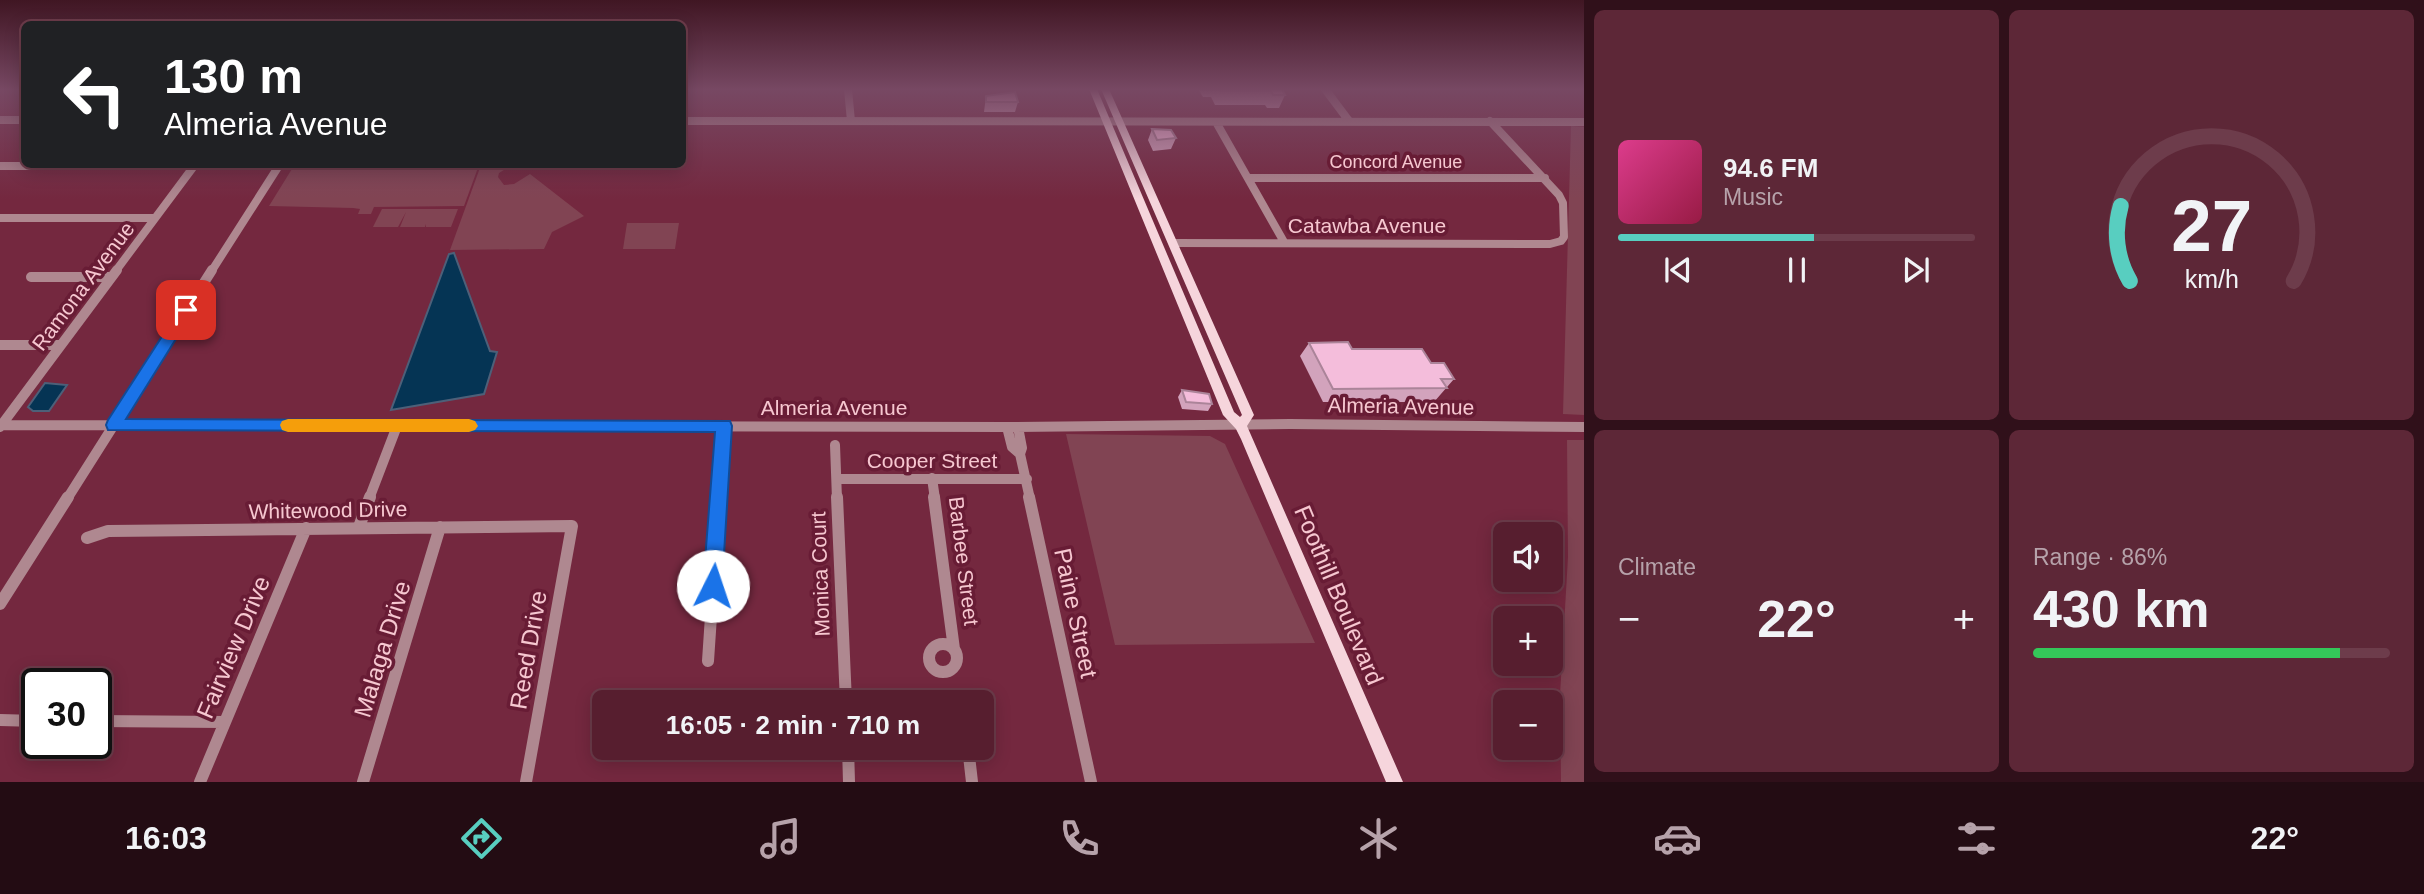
<!DOCTYPE html>
<html lang="en">
<head>
<meta charset="utf-8">
<style>
  body { margin:0; font-family:Helvetica,sans-serif; background:#5d2737; color:#f1f3f6; height:100vh; display:flex; flex-direction:column; font-size:26px; white-space:nowrap }
  * { box-sizing:border-box; margin:0 }
  p { font-size:23px; color:#b6a2aa }
  .icon { flex:none; width:38px; height:38px; fill:none; stroke:currentColor; stroke-width:2; stroke-linecap:round; stroke-linejoin:round }
  .map { position:relative; flex:1; overflow:hidden }
  .drawer { display:flex; flex-direction:column; gap:10px; padding:10px; background:#30101a; width:840px }
  .drawer>* { flex:none }
  .banner { position:absolute; left:21px; top:21px; width:665px; height:147px; border-radius:10px; box-shadow:0 4px 18px #0003,0 0 0 2px #6d3c4b; background:#202124; color:#fff; overflow:hidden }
  .tools { position:absolute; left:1493px; top:522px; display:grid; gap:14px }
  .tools a { display:grid; place-items:center; width:70px; height:70px; border-radius:10px; background:#571e2f; box-shadow:0 4px 18px #0003,0 0 0 2px #6d3c4b; font-size:35px }
  .speed { position:absolute; left:21px; top:668px; display:flex; gap:14px; font-size:35px; font-weight:700; text-align:center }
  .speed>* { display:grid; place-content:center; width:91px; height:91px; border-radius:50%; background:#571e2f; box-shadow:0 4px 18px #0003,0 0 0 2px #6d3c4b; line-height:1 }
  .speed .limit { border:4px solid #111; border-radius:10px; background:#fff; color:#111 }
  .pin { position:absolute; display:grid; place-items:center; width:60px; height:60px; color:#fff; margin:-30px; border-radius:14px; box-shadow:0 4px 10px #0006 }
  .me { position:absolute; width:77px; margin:-38px; rotate:4deg; stroke-linejoin:round; filter:drop-shadow(0 0 5px #0008) }
  .turn { display:flex; align-items:center; gap:24px; height:147px; padding:0 28px; font-size:32px }
  .turn .icon { width:91px; height:91px; stroke-width:2.5 }
  .turn b { display:block; font-size:49px; line-height:60px }
  .big { font-size:52px; font-weight:700; line-height:1.1 }
  .drawer .tile { flex:1; display:flex; flex-direction:column; justify-content:center; gap:10px; min-width:0; padding:0 24px; border-radius:10px; background:#5d2737 }
  .drawer .dial { align-items:center; gap:0 }
  .dial svg { height:182px; overflow:visible; fill:none; stroke:#6d3c4b; stroke-width:7; stroke-linecap:round; text-anchor:middle }
  .dial text { fill:#f1f3f6; stroke:none }
  .song { display:flex; align-items:center; gap:21px }
  .cover { width:84px; height:84px; border-radius:10px; background:linear-gradient(135deg,hsl(330 70% 55%),hsl(340 70% 35%)) }
  .played { height:7px; border-radius:4px; background:linear-gradient(90deg,#58cec0 55%,#6d3c4b 55%) }
  .keys { display:flex; justify-content:space-around; direction:ltr }
  .heat { display:flex; justify-content:space-between; align-items:center; font-size:38px; direction:ltr }
  .charge { height:10px; border-radius:5px; background:linear-gradient(90deg,#34c759 86%,#6d3c4b 0) }
  .drawer .tiles { flex:1; display:grid; gap:10px; grid-template-columns:repeat(2,1fr) }
  .trip { position:absolute; left:592px; top:690px; width:402px; height:70px; border-radius:10px; background:#571e2f; box-shadow:0 4px 18px #0003,0 0 0 2px #6d3c4b; font-weight:700; line-height:70px; text-align:center }
  .tabs { display:flex; height:112px; justify-content:space-around; align-items:center; background:#230c13; color:#b6a2aa }
  .tabs .icon { width:49px; height:49px }
  .tabs .current { color:#58cec0 }
  .tabs b { font-size:32px; color:#f1f3f6 }
  main { display:flex; flex:1; min-height:0 }
  .map>svg:first-child { display:block }
</style>
</head>
<body>
<main>
<div class="map">
<svg width="1584" height="782" viewBox="0 0 1584 782">
  <rect width="100%" height="100%" fill="#74283f"/>
  <!-- green -->
  <path fill="#814453" d="M1571,126L1584,127V415L1563,414Z
    M295,164H479V165L464,206L374,207L371,214H358L360,209L353,208L269,206Z
    M481,165H512L499,173L498,177L504,185L514,184L530,174L584,216L552,232L544,249L450,250Z
    M382,209H458L451,227H426V224L425,227H400L406,212L398,227H373Z
    M627,223H679L675,249H623Z
    M1066,434L1210,436L1225,444L1315,643L1115,645Z
    M1567,440H1584V782H1561L1560,695L1568,557Z"/>
  <!-- water -->
  <path fill="#053454" stroke="#4d6079" stroke-width="2" d="M454,253L490,351L497,352L484,394L391,410L449,254Z
    M45,383L67,385L49,411H33L28,407Z"/>
  <g fill="none" stroke-linecap="round" stroke-linejoin="round">
    <!-- minor-far2 -->
    <path stroke="#af8890" stroke-width="8" d="M848,89L851,121
      M1325,89L1349,121
      M0,120H24
      M682,121L1584,122
      M1216,122L1284,242
      M0,166H279
      M1248,178H1545
      M0,218H155
      M1173,243L1550,244L1561,241L1564,237L1563,203L1559,195L1490,121
      M115,272L194,166
      M211,272L280,164"/>
    <!-- minor-far1 -->
    <path stroke="#af8890" stroke-width="10" d="M31,277H111
      M0,345H60
      M0,425L1007,427L1290,424L1584,427
      M0,427L117,270
      M1007,427L1012,447L1020,454
      M1018,427L1022,448L1020,454L1030,499
      M835,445L837,499
      M932,478L935,499
      M837,479H1027
      M67,499L212,270
      M369,499L397,426
      M719,499L724,426"/>
    <!-- minor -->
    <path stroke="#af8890" stroke-width="12" d="M837,497L846,702
      M934,497L954,649
      M1029,497L1091,782
      M359,527L370,497
      M87,538L108,531L572,526L526,782
      M0,604L68,497
      M929 658a14 14 0 1 1 28 0a14 14 0 1 1-28 0Z
      M708,661L719,497
      M982,717L987,727L982,739
      M0,720L37,721
      M96,721L224,722
      M848,747L849,782
      M968,747L972,782
      M200,782L306,528
      M363,782L440,527"/>
    <!-- major -->
    <path fill="#f6d5dc" fill-rule="evenodd" d="M1089,89H1097L1234,412L1240,417L1242,415L1101,89H1109L1254,415L1247,426L1403,782H1386L1241,439L1236,429L1223,415Z"/>
  </g>
  <!-- wall -->
  <path fill="#d2a3bc" d="M1198,89H1282L1285,95L1279,108H1267L1265,105H1215L1211,97H1203Z
    M986,96L1018,102L1015,112H984Z
    M1152,129L1176,138L1171,149L1153,151L1148,140Z
    M1309,343L1431,363L1454,379L1434,402H1323L1300,356Z
    M1182,390L1212,404L1208,411L1182,409L1178,397Z"/>
  <!-- building -->
  <path fill="#f4bddb" stroke="#ab8499" stroke-width="2" d="M1219,89H1282L1285,95H1273L1271,91H1221Z
    M1015,92L1018,102H986V96Z
    M1152,129L1171,130L1176,138L1157,140Z
    M1348,342L1352,349H1422L1431,363H1444L1454,379H1441L1447,388L1333,389L1309,343Z
    M1182,390L1209,394L1212,404L1186,402Z"/>
  <!-- sky -->
  <linearGradient id="sky" x2="0" y2="1"><stop stop-color="#401623"/><stop offset="0.45" stop-color="#774863"/><stop offset="1" stop-color="#774863" stop-opacity="0"/></linearGradient>
  <rect width="1584" height="199" fill="url(#sky)"/>
  <!-- route -->
  <path fill="#1a73e8" stroke="#114b97" stroke-width="2" d="M186,305L194,310L126,419L730,421L732,426L722,586L720,593L713,595L706,593L703,586L715,432L108,430L106,425L108,420L181,307Z"/>
  <!-- slow -->
  <path fill="#f59e0b" d="M288,419H469L475,421L478,426L475,430L469,432H288L282,430L280,425L282,421Z"/>
  <g text-anchor="middle" dominant-baseline="central" stroke-width="7" stroke-linejoin="round" paint-order="stroke">
    <!-- far-street labels -->
    <g font-size="18" fill="#f6c7d0" stroke="#681c35">
      <text x="1396" y="162">Concord Avenue</text>
    </g>
    <!-- street labels -->
    <g font-size="21" fill="#f6c7d0" stroke="#681c35">
      <text x="1367" y="225">Catawba Avenue</text>
      <text transform="translate(83 286) rotate(-53)">Ramona Avenue</text>
      <text transform="translate(1401 406) rotate(1)">Almeria Avenue</text>
      <text x="834" y="407">Almeria Avenue</text>
      <text x="932" y="460">Cooper Street</text>
      <text transform="translate(328 510) rotate(-1)">Whitewood Drive</text>
      <text transform="translate(964 561) rotate(83)">Barbee Street</text>
      <text transform="translate(820 574) rotate(-92)">Monica Court</text>
    </g>
    <!-- near-street labels -->
    <g font-size="24" fill="#f6c7d0" stroke="#681c35">
      <text transform="translate(1339 595) rotate(67)">Foothill Boulevard</text>
      <text transform="translate(1076 613) rotate(78)">Paine Street</text>
      <text transform="translate(233 647) rotate(-67)">Fairview Drive</text>
      <text transform="translate(382 649) rotate(-73)">Malaga Drive</text>
      <text transform="translate(528 650) rotate(-80)">Reed Drive</text>
    </g>
  </g>
</svg>
<div class="tools">
<a><svg class="icon" aria-label="sound" viewBox="0 0 24 24"><path d="M4 9h4l5-4v14l-5-4H4zM17 9q2 3 0 6"/></svg></a>
<a>+</a>
<a>−</a>
</div>
<div class="speed"><div class="limit">30</div></div>
<div class="pin" style="left:186px;top:310px;background:#d93025"><svg class="icon" aria-label="arrive" viewBox="0 0 24 24"><path d="M6 21V4h12l-3 4 3 4H6"/></svg></div>
<svg class="me" style="left:713px;top:586px" viewBox="-20 -20 40 40"><circle r="19" fill="#fff"/><path d="M0-13L10 11 0 6-10 11z" fill="#1a73e8"/></svg>
<div class="trip">16:05 · 2 min · 710 m</div>
<div class="banner">
<div class="turn"><svg class="icon" aria-label="left" viewBox="0 0 24 24"><path d="M17 20v-9H6M10 6l-5 5 5 5"/></svg><div><b>130 m</b>Almeria Avenue</div></div>
</div>
</div>
<section class="drawer">
<div class="tiles">
<div class="tile">
<div class="song"><i class="cover"></i><div><b>94.6 FM</b><p>Music</p></div></div>
<div class="played"></div>
<div class="keys"><svg class="icon" aria-label="previous" viewBox="0 0 24 24"><path d="M18 5L8 12l10 7zM5 5v14"/></svg><svg class="icon" aria-label="pause" viewBox="0 0 24 24"><path d="M8 5v14M16 5v14"/></svg><svg class="icon" aria-label="next" viewBox="0 0 24 24"><path d="M6 5l10 7-10 7zM19 5v14"/></svg></div>
</div>
<div class="tile dial"><svg viewBox="0 0 100 80">
<path d="M14 69A42 42 0 1 1 86 69"/>
<path d="M14 69A42 42 0 0 1 10 36" stroke="#58cec0"/>
<text x="50" y="56" font-size="32" font-weight="700">27</text>
<text x="50" y="72" font-size="11">km/h</text>
</svg></div>
<div class="tile"><p>Climate</p>
<div class="heat"><a>−</a><b class="big">22°</b><a>+</a></div>
</div>
<div class="tile"><p>Range · 86%</p><b class="big">430 km</b><div class="charge"></div></div>
</div>
</section>
</main>
<nav class="tabs">
<b>16:03</b>
<svg class="icon current" aria-label="directions" viewBox="0 0 24 24"><path d="M12 3l9 9-9 9-9-9zM9 14v-3h6M13 9l2 2-2 2"/></svg>
<svg class="icon" aria-label="music" viewBox="0 0 24 24"><path d="M9 18V5l10-2v13"/><circle cx="6" cy="18" r="3"/><circle cx="16" cy="16" r="3"/></svg>
<svg class="icon" aria-label="phone" viewBox="0 0 24 24"><path d="M5 4h4l2 5-3 2q2 4 5 5l2-3 5 2v4C11 20 4 13 5 4z"/></svg>
<svg class="icon" aria-label="climate" viewBox="0 0 24 24"><path d="M12 3v18M4 7l16 10M4 17L20 7"/></svg>
<svg class="icon" aria-label="car" viewBox="0 0 24 24"><path d="M5 17H2v-5l4-1 3-4h7l3 4 3 1v5h-3M9 17h6M6 11h13"/><circle cx="7" cy="17" r="2"/><circle cx="17" cy="17" r="2"/></svg>
<svg class="icon" aria-label="filters" viewBox="0 0 24 24"><path d="M4 7h16M4 17h16"/><circle cx="9" cy="7" r="2"/><circle cx="15" cy="17" r="2"/></svg>
<b>22°</b>
</nav>
</body>
</html>
